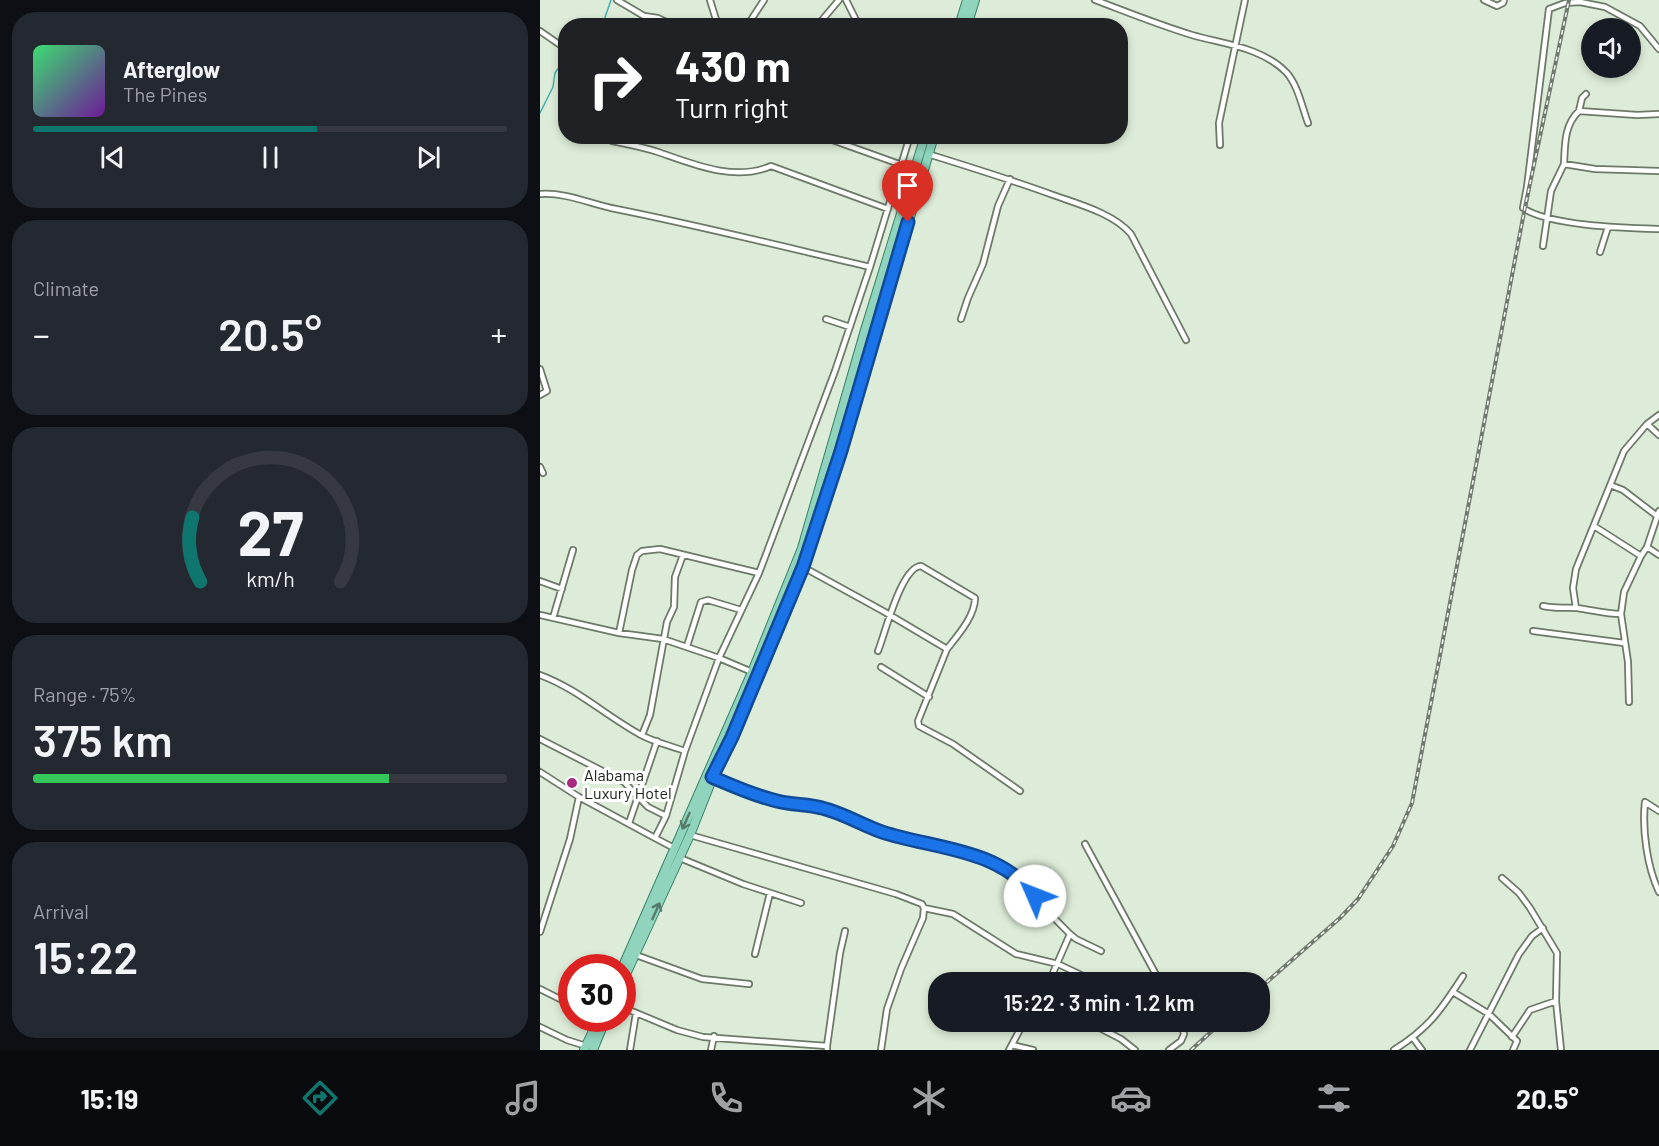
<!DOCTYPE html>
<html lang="en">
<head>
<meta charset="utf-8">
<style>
  body { margin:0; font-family:Barlow,sans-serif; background:#242831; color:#f1f3f6; height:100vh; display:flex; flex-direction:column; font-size:22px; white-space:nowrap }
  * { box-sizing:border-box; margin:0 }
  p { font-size:20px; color:#9ea1a6 }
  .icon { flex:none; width:33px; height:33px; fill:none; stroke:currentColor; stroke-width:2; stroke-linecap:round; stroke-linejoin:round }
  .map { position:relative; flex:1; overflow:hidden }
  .details { display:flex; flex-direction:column; gap:12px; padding:12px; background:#0d0f14; width:540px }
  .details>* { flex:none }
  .hud { position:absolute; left:18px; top:18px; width:570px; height:126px; border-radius:24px; box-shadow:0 3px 9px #0003; background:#202124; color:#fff; overflow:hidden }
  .fabs { position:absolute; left:1041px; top:18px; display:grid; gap:12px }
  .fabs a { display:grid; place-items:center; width:60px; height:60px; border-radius:50%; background:#171b24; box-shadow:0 3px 9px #0003; font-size:30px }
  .speed { position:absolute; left:18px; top:954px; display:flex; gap:12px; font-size:30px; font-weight:700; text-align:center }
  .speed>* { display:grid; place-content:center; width:78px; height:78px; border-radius:50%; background:#171b24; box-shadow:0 3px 9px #0003; line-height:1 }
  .speed .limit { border:9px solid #d22; background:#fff; color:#111 }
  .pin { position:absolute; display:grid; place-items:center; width:51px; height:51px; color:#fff; margin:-62px -26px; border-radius:50% 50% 50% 0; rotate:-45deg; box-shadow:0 0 6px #0007 }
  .pin .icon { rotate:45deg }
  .me { position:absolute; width:66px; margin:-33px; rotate:314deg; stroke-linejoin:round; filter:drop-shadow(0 0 4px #0008) }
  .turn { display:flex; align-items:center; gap:21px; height:126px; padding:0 18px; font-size:27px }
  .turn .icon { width:78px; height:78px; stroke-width:2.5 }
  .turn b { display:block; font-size:42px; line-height:51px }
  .big { font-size:45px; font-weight:600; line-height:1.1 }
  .details .tile { flex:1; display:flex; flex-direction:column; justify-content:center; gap:9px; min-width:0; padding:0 21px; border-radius:24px; background:#242831 }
  .details .dial { align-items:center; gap:0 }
  .dial svg { height:156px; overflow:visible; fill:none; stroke:#363941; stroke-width:7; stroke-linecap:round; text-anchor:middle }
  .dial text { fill:#f1f3f6; stroke:none }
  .song { display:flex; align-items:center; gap:18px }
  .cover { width:72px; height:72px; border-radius:9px; background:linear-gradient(135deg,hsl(140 70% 55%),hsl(280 70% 35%)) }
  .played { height:6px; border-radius:3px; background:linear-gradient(90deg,#0f766e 60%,#363941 60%) }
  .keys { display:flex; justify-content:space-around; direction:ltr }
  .heat { display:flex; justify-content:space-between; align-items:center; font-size:33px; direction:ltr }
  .charge { height:9px; border-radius:4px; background:linear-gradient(90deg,#34c759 75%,#363941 0) }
  .trip { position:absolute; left:388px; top:972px; width:342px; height:60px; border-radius:24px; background:#171b24; box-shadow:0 3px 9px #0003; font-weight:600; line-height:60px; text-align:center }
  .tabs { display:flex; height:96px; justify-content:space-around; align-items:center; background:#090b0e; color:#9ea1a6 }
  .tabs .icon { width:42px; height:42px }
  .tabs .selected { color:#0f766e }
  .tabs b { font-size:27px; color:#f1f3f6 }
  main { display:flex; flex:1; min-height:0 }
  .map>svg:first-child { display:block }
</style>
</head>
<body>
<main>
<section class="details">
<div class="tile">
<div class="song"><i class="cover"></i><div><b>Afterglow</b><p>The Pines</p></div></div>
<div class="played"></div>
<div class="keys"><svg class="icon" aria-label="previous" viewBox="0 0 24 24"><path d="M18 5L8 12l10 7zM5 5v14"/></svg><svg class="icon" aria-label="pause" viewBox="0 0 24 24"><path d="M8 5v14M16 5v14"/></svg><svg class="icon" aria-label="next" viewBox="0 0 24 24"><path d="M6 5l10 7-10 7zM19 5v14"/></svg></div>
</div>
<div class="tile"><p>Climate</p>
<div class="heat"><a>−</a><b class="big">20.5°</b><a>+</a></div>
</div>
<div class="tile dial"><svg viewBox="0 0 100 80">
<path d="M14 69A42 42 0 1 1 86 69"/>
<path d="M14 69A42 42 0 0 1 10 36" stroke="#0f766e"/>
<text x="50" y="56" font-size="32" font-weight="700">27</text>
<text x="50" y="72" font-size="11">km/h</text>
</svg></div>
<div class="tile"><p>Range · 75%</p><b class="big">375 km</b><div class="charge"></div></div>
<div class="tile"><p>Arrival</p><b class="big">15:22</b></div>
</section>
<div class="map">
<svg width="1119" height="1050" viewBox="0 0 1119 1050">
  <rect width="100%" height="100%" fill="#ddecd8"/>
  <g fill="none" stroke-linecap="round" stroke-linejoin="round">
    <!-- stream -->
    <path stroke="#45aeb1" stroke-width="1.5" d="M62,26L71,0
      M0,113L13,87L15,73L26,57"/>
    <!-- street casing -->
    <g stroke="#6c7967" stroke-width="8">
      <path id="street" d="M77,0L104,16L118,18L135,26
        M170,0L178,26
        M306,0L319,26
        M555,0C587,12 619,25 652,35C683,44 721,47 746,72C758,85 762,107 768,123
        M944,0L957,6L963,3L964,0
        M207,26L224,0
        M277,26L299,0
        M0,31L26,49
        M1119,49L1100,26L1065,7L1040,2L1025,3L1009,9L987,187L983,208C1009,226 1086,228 1119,229
        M1039,111L1042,98L1046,94
        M281,136L362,165
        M72,141C87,144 103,147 118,152C153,164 194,182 231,166L348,209
        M680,145L679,123L705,0
        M388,154C430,167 472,180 513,195C538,204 573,213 591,234L646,340
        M1024,164C1025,145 1024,125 1039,111L1097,115L1119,114
        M0,194C25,192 51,204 76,209C161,226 245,247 330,267
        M1003,246L1011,191L1024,164L1055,169L1119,171
        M1060,252L1068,227
        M286,319L310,327
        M421,319L428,298L443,264L458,206L470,179
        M0,369L7,391L0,395
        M1107,424L1119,435
        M0,467L3,473
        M1070,485L1083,490L1117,516
        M1054,526L1101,556
        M1107,547L1119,555
        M263,567L343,611L407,649L378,721L379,726L413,744L480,791
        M0,581L22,589
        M1003,606C1017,609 1025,607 1037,608C1052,610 1066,614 1081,614
        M1036,608L1033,588L1036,569L1084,451L1107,424L1119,415
        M0,615L79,633L123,639L179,658L212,672
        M13,618L33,550
        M993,631L1084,643
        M79,633L92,570L97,555L102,551L120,549L219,573
        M147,646L161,602L168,600L201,610
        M338,651C345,634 361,567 381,566L435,598C435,616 418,635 407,649
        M341,667L389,697
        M0,675C38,689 66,716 101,735C114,742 131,746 145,751
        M1089,702L1088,662L1081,614L1084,592L1101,556L1107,547L1119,511
        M102,735L110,715L127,622L134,607L135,577L143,555
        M0,739L84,782L108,807L126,816
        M0,772L39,797L115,838
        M173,777L237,801L284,808L342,832L422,851L457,864L488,885L511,915L530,934L509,982
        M1119,811L1105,802C1102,829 1107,867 1119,892
        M89,823L117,741
        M150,835L356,894L382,904L384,908L383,918L361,969L347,1009L341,1050
        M545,844L620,982
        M134,848L115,838L126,816L145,751L179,658L219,573L295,371L330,267L370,136
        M140,858L203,884L261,903
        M962,878L979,893L990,908L1017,953L1016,1001L1021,1050
        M384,908L413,914L476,954L518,964L556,982
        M0,932L30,839L39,797
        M530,934L536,939L561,951
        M215,954L230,893
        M96,955L162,979L209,984
        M458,979L466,982
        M0,989L32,1005
        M913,992L949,1014L977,1041L973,1050
        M82,1007L137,1030L163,1037L287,1046V1050
        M548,1022L581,1039L595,1050
        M0,1027L27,1040L46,1046
        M972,1037L990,1010L1016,1001
        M873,1038L882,1050
        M472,1045L493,1050
        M287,1046L300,953L305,931
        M90,1050L96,1013
        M171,1050L174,1036
        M469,1050L484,1022
        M629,1050L641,1041L644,1034L641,1022
        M854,1050C889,1028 901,1010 923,976
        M930,1050L979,954L992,936L1003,928"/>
    </g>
    <!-- primary casing -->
    <g stroke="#378267" stroke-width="10">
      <path id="primary" d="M419,26L427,0
        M427,26L435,0
        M82,968L212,672L262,548L325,330L385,136
        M82,983L150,835L173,777L192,737L263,567L301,451L394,136
        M44,1050L59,1018
        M53,1050L66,1018"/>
    </g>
    <!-- street -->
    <use href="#street" stroke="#fff" stroke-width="4.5"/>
    <!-- primary -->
    <use href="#primary" stroke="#90d4bd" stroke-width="8"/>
    <!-- rail casing -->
    <g stroke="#70796d" stroke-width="4">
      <path id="rail" d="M720,988L800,918L818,899L853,846L872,803L985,207L1029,0
        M651,1050L682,1022"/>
    </g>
    <!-- rail -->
    <use href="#rail" stroke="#fff" stroke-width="1.5" stroke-dasharray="4.5" stroke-linecap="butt"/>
  </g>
  <!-- one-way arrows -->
  <defs><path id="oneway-shaft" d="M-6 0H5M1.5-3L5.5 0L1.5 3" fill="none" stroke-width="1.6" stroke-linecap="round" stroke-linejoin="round" transform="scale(1.5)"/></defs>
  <g stroke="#557a6a">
    <use href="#oneway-shaft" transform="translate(146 821) rotate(114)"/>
    <use href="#oneway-shaft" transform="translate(116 911) rotate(-66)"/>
  </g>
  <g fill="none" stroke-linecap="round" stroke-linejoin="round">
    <!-- route casing -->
    <g stroke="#114b97" stroke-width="15">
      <path id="route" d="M368,222L301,451L263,567L192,737L172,777C193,786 215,796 237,801C252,805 268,804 282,808C303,813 322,825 342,832C394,849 459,848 495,896"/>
    </g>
    <!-- route -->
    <use href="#route" stroke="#1a73e8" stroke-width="10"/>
  </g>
  <!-- markers -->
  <circle fill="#a72b7e" stroke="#fff" stroke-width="2" cx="32" cy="783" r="6"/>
  <g text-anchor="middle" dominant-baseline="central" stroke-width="6" stroke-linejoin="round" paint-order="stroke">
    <!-- poi labels -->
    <g font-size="16" fill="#1a1f18" stroke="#fff" text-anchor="start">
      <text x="44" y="774">Alabama<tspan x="44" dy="18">Luxury Hotel</tspan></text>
    </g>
  </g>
</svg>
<div class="fabs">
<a><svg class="icon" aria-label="sound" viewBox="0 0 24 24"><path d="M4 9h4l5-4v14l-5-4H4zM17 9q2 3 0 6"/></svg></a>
</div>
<div class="speed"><div class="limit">30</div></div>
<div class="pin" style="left:368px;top:222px;background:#d93025"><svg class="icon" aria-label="arrive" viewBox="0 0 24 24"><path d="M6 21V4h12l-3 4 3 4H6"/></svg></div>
<svg class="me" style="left:495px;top:896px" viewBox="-20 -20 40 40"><circle r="19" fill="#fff"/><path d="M0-13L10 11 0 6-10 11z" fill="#1a73e8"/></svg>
<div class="trip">15:22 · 3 min · 1.2 km</div>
<div class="hud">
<div class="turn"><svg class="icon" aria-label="right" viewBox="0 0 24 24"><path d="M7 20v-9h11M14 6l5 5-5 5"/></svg><div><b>430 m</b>Turn right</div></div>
</div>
</div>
</main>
<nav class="tabs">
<b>15:19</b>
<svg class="icon selected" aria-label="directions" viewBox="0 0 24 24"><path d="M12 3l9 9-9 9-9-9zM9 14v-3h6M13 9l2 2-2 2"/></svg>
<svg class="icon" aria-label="music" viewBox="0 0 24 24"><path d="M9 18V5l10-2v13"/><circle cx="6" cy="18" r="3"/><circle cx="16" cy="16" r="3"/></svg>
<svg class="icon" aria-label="phone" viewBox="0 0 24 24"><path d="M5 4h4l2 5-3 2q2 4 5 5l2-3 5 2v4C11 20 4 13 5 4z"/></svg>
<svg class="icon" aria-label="climate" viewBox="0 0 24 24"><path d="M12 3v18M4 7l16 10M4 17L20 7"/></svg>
<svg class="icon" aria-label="car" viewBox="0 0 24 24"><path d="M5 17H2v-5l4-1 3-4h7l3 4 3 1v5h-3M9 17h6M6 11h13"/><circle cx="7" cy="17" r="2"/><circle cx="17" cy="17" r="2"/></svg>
<svg class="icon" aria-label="filters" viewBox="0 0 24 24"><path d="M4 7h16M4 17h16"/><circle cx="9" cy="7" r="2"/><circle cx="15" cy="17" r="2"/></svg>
<b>20.5°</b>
</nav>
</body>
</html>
